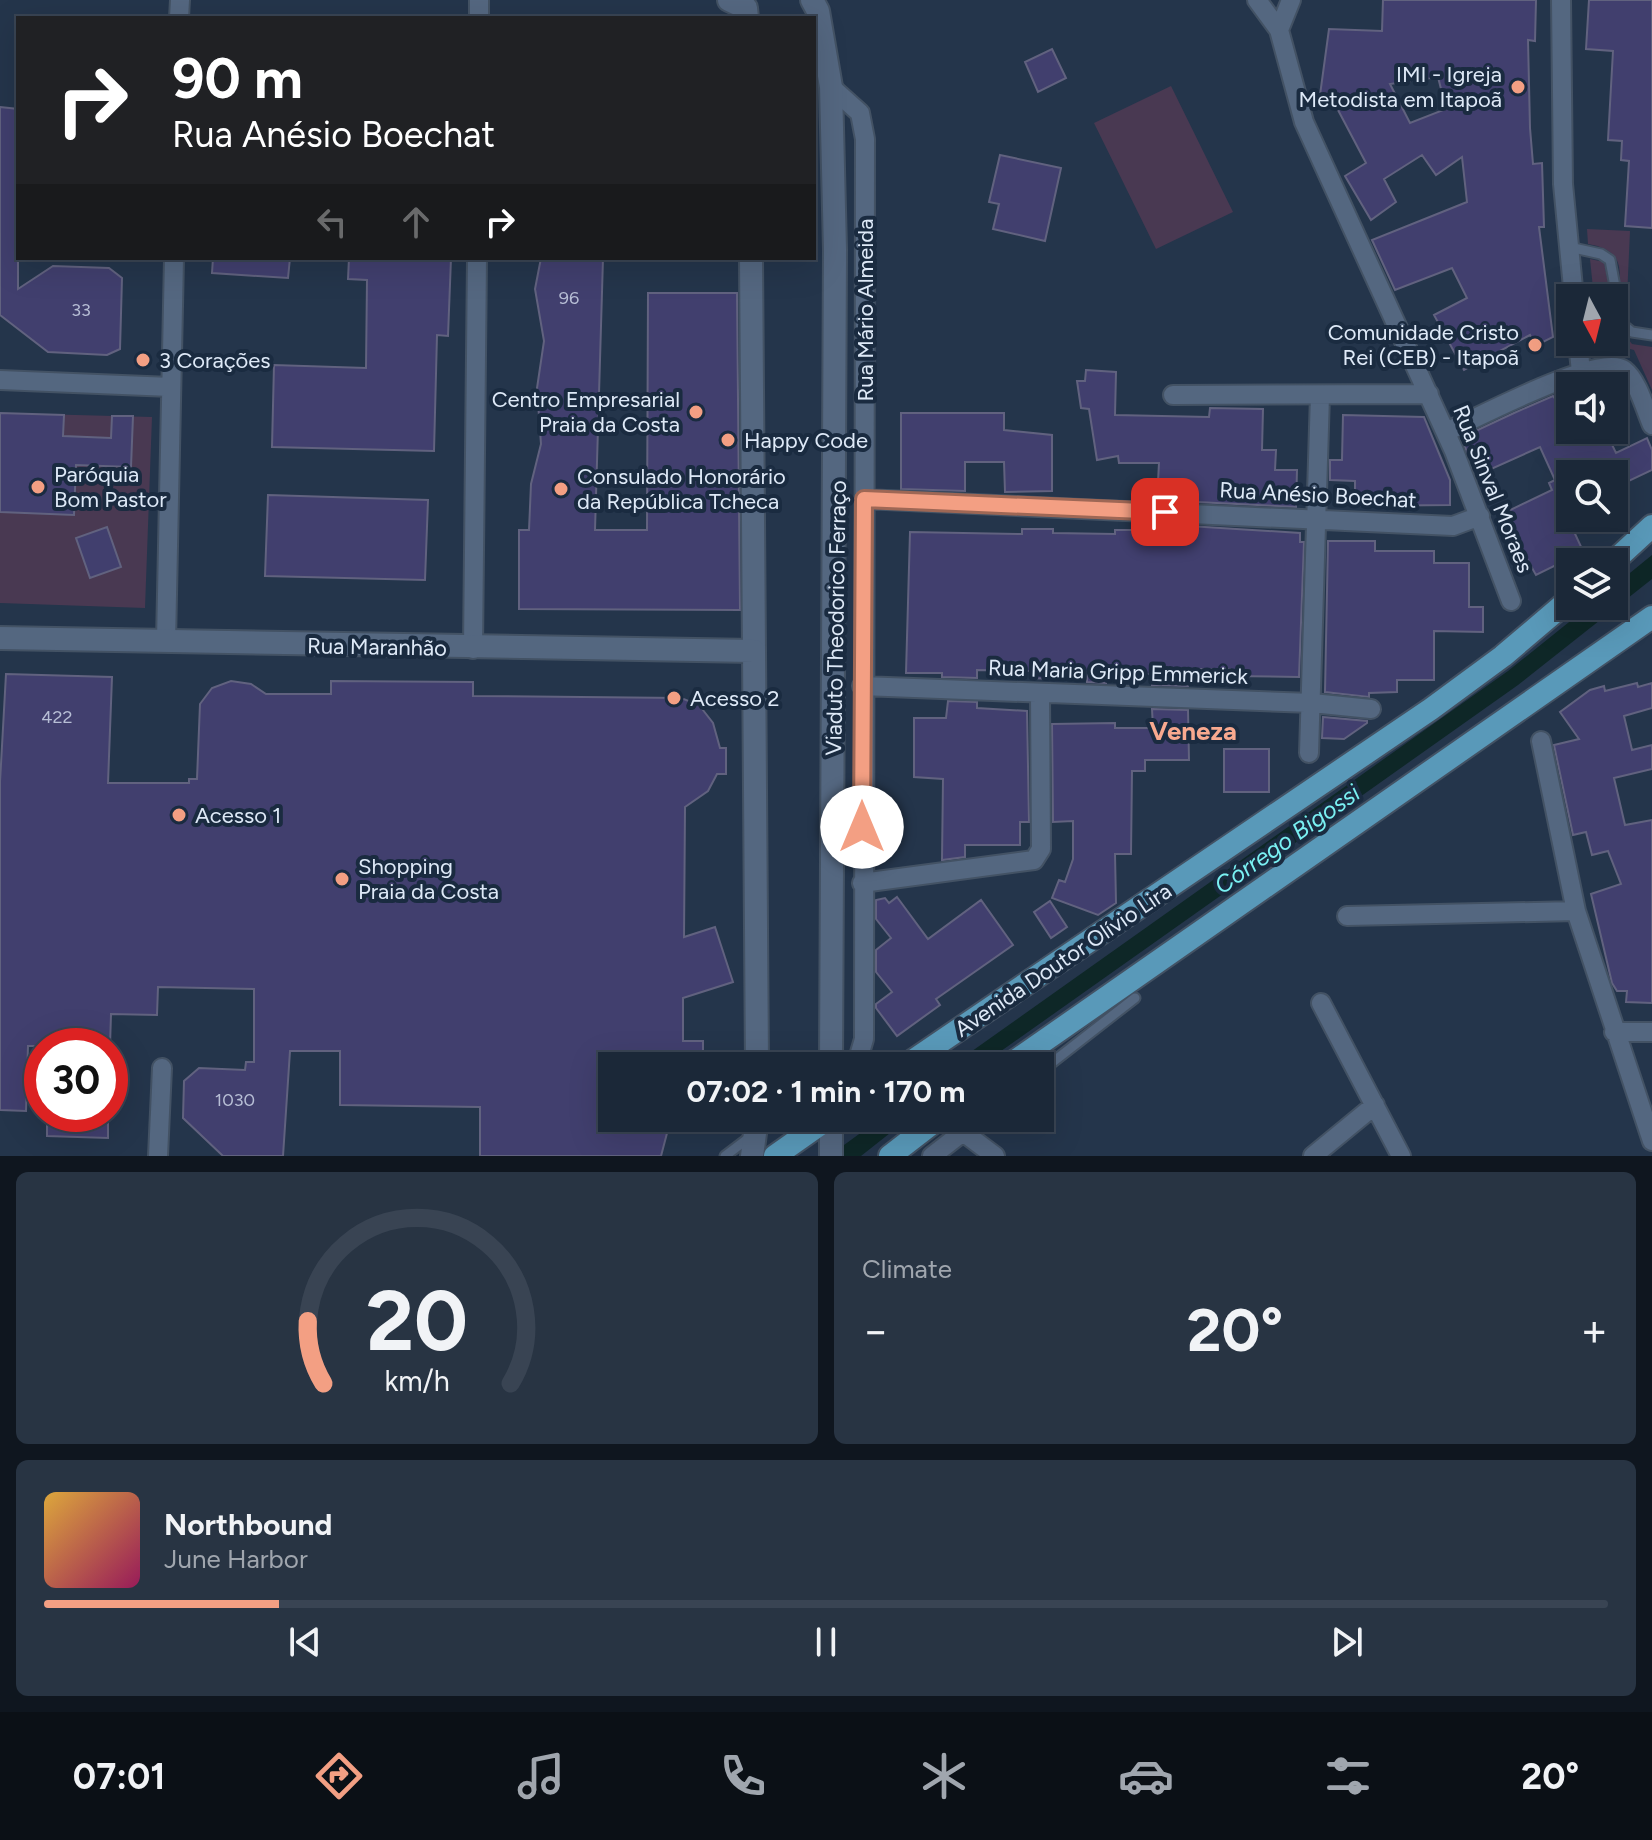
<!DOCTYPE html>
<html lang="en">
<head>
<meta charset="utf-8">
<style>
  body { margin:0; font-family:Figtree,sans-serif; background:#283443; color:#f1f3f6; height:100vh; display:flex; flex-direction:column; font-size:30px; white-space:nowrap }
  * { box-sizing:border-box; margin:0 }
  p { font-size:26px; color:#a0a6ae }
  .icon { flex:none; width:44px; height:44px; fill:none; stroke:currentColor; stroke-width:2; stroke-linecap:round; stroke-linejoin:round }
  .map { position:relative; height:1156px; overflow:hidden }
  .details { display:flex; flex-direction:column; gap:16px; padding:16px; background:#0f161f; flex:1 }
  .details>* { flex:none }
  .guide { position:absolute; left:16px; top:16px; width:800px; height:244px; border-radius:0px; box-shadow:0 8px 32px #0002,0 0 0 2px #394453; background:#202124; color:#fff; overflow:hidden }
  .needle { width:52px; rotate:173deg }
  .fabs { position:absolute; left:1556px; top:284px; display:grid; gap:16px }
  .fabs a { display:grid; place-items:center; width:72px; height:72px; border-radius:0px; background:#1b2838; box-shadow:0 8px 32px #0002,0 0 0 2px #394453; font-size:40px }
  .speed { position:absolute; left:24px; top:1028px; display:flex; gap:16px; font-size:40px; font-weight:700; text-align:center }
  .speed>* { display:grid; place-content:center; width:104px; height:104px; border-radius:50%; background:#1b2838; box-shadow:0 8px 32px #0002,0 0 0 2px #394453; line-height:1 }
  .speed .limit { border:12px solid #d22; background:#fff; color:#111 }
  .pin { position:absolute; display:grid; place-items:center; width:68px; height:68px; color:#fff; margin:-34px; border-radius:16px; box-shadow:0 4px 12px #0006 }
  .me { position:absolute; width:88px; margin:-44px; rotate:0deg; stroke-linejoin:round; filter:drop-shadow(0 0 6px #0008) }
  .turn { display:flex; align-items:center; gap:28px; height:168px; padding:0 24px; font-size:36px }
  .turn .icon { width:104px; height:104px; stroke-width:2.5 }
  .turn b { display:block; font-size:56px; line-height:68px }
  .lanes { display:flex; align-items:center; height:76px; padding:0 24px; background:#0003; justify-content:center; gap:40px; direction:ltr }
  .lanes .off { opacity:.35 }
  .big { font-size:60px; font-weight:700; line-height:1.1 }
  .details .widget { flex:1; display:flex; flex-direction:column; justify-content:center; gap:12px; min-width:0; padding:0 28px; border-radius:12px; background:#283443 }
  .details .dial { align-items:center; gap:0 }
  .dial svg { height:208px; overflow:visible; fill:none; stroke:#394453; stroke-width:7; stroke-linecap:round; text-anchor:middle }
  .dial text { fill:#f1f3f6; stroke:none }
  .song { display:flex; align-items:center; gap:24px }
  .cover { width:96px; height:96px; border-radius:12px; background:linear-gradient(135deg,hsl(40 70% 55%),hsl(330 70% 35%)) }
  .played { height:8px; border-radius:4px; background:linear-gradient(90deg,#f39f83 15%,#394453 15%) }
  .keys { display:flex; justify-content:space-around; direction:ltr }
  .heat { display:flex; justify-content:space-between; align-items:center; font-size:44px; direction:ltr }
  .details .tiles { flex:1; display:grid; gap:16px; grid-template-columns:1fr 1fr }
  .widget:last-child { grid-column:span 2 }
  .trip { position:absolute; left:598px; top:1052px; width:456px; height:80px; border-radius:0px; background:#1b2838; box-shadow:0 8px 32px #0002,0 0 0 2px #394453; font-weight:700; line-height:80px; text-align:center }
  .tab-bar { display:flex; height:128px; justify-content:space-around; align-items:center; background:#0b1016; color:#a0a6ae }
  .tab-bar .icon { width:56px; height:56px }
  .tab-bar .selected { color:#f39f83 }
  .tab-bar b { font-size:36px; color:#f1f3f6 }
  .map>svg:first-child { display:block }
</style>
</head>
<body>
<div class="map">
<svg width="1652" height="1156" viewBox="0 0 1652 1156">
  <rect width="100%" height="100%" fill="#24354b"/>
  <!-- green -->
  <path fill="#493952" d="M1171,86L1233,212L1156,249L1094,123Z
    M1587,229L1630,231L1626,320C1607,289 1641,253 1588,244Z
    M1590,259L1604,262L1611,298H1594Z
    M1614,321L1632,344L1652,347V390L1634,350L1601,342H1614Z
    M0,413L152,417L145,608L0,603Z"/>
  <!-- water -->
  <path fill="#0e2727" d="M1652,555V579L1518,685L980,1066H951L1508,671L1589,606H1614V586Z
    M881,1118H909L861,1156H829Z"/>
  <!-- building -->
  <path fill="#413f6e" stroke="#61627f" stroke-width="2" fill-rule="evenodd" d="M1383,0H1536L1535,41L1528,40L1530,128L1533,164L1542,163L1544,227H1539L1553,337L1535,346L1530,335L1464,370L1434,315L1467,298L1452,268L1395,290L1372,240L1467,202L1462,157L1436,175L1422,155L1384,179L1396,202L1371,220L1345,176L1366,163L1329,93L1320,95L1329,29L1382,31ZM1438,77L1446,109L1410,123L1390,84Z
    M1589,0H1652V228L1625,226L1629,161L1621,160L1622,141L1608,140L1613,51L1586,49Z
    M1052,49L1066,78L1038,92L1025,62Z
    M0,107L18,109V289L53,266L109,268L122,278L120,349L107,355L48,352L0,315Z
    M1000,155L1061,168L1045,241L993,229L999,204L989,202Z
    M213,258H290L288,278L212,273Z
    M349,258H451L448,336L437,335L434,451L272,447L274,365L366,368L367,280L348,279Z
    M541,258H603L595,530H647L648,293H737L740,610L519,609V530H529L531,484L541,444L537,388L544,341L535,289Z
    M1086,370L1116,372L1115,415L1209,417L1210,408L1263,409L1262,450H1276L1275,470H1297L1296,507L1157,500L1159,463H1119L1118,456L1097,460L1089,409L1081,408L1077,381H1085Z
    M1570,393V430H1605L1616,453L1647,438L1652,450V470L1614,488V474H1570V523L1583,551L1564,566L1562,562L1536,575L1502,514L1552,490L1549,483L1555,480L1540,447L1489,470L1481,452L1469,458L1464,444L1469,434L1514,413L1553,396L1556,400Z
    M0,413L64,415L63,436L111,438L112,416H133L131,467L76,465L74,515L0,512Z
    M901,413H1004V430L1052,435V491L1005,492L1004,462H965V491L901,489Z
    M1343,415L1424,417L1450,480V505L1355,506V481L1330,480V460H1342Z
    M268,495L428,500L425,580L265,576Z
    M1157,524L1300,533V542H1304L1299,677L1230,676V669H1191L1188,686L1152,685V674H1106V683L1087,682V672L1050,671V679L1032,678V671L977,670V678L942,677V673H906L910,532L1022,534V529H1053V533L1115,534V530H1156Z
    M107,527L121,567L90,578L76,538Z
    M1328,541H1375V551H1434V563H1469V607H1483V632L1434,631V680H1397V692L1369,693V697L1325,692Z
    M6,674L112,677L108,783H189V779H197L200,704L212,688L231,681L251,684L266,694H331V681L473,682V696L681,698L699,705L713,723L720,748H726V774H717L708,791L685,807L684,937L715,927L733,982L683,998V1041H703V1066H612V1118H671L661,1156H480V1107L340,1105V1051H290L283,1156H223L183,1118L184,1081L199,1068L245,1070L246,1062H254V989L158,987L157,1015L111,1014L110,1046H28L26,1111L0,1110V782Z
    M1637,683L1638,687L1652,683V708L1624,716L1632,750L1652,745V769L1614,778L1625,825L1652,820V1003L1626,1002L1627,991H1617L1612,983L1591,894L1621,884L1608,851L1592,855L1586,832L1573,835L1554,745L1579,739L1560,712L1590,690L1604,686L1605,691Z
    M948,701L977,702V708L1027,711L1029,822H1020V845H965V857L942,860L943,779L914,777V718H946Z
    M1152,709L1188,710L1189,760H1145V771H1132L1131,854H1115L1116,903L1098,915L1052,898L1059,880L1065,882L1073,859V821L1053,822L1052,724L1115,723V728H1153Z
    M1323,717L1367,721V723L1344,739L1322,738Z
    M1224,749H1269V792H1224Z
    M897,897L928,939L981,900L1013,945L936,999L940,1005L897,1036L876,1008V1004L892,992L876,972V950L891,938L876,919V900L885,898L889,903Z
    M1050,901L1067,927L1051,938L1034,912Z
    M47,1114H108V1138L47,1136Z"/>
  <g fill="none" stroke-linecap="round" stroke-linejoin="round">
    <!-- service casing -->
    <g stroke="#435264" stroke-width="13">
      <path id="service" d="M1569,247L1601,254L1610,260L1622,324L1632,332L1652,335
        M1040,1072L1135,998
        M963,1132L981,1118
        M725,1156L750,1137"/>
    </g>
    <!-- minor casing -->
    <g stroke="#435264" stroke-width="22">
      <path id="minor" d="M1257,0L1279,30L1304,122L1454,451L1511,601
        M1561,0L1563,184L1574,298
        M179,18L180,0
        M479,18V0
        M1279,30L1291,0
        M831,87L860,113L865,139L864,1039L856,1066
        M1578,342L1581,372
        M0,380L171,387
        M1173,395L1429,394
        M1446,432C1475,419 1600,352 1624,370C1638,381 1645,409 1652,425
        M864,499L1453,526L1480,516
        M166,642L174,258
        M473,649L477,258
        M862,686L1312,703L1371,709
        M1541,741L1576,911L1652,1141
        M1309,753L1320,395
        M862,883L1034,860L1041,849L1040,693
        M1347,916L1576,911
        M1321,1003L1401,1156
        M1614,1032H1652
        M757,1124L785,1118
        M158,1156L162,1068
        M932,1156L963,1132L995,1156
        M1313,1156L1375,1105"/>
    </g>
    <!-- tertiary casing -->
    <g stroke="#435264" stroke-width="26">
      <path id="tertiary" d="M729,0L746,8L747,18
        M812,0L818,11L831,87L835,250L831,1066
        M751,258L754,651
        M831,1156V1118"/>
    </g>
    <!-- secondary casing -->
    <g stroke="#435264" stroke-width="26">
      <path id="secondary" d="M0,638L754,651L757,1066
        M752,1156L757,1118"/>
    </g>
    <!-- primary casing -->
    <g stroke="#435264" stroke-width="26">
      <path id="primary" d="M1613,562L1652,526
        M905,1066L1431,709L1503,656L1570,599
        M1008,1066L1652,617
        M775,1156L829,1118
        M890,1156L939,1118"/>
    </g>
    <!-- service -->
    <use href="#service" stroke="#546780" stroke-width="9"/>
    <!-- minor -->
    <use href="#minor" stroke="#546780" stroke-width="18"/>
    <!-- tertiary -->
    <use href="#tertiary" stroke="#546780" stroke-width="22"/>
    <!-- secondary -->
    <use href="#secondary" stroke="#546780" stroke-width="22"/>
    <!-- primary -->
    <use href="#primary" stroke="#5999b9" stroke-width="22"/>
  </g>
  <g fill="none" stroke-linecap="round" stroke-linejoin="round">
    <!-- route casing -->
    <g stroke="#9e6755" stroke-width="20">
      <path id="route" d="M862,827L864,499L1165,512"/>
    </g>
    <!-- route -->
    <use href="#route" stroke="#f39f83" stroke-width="14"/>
  </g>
  <!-- markers -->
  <g fill="#f39f83" stroke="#1a2b40" stroke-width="3">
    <circle cx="1518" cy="87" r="8"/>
    <circle cx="1535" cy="345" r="8"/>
    <circle cx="143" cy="360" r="8"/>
    <circle cx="696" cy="412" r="8"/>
    <circle cx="728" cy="440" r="8"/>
    <circle cx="38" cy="487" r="8"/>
    <circle cx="561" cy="489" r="8"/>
    <circle cx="674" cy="698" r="8"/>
    <circle cx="179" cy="815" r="8"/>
    <circle cx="342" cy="879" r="8"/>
  </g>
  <g text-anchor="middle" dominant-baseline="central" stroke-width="8" stroke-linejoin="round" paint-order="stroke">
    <!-- number labels -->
    <g font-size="18" fill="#b7bed5">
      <text x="569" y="298">96</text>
      <text x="81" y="310">33</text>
      <text x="57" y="717">422</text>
      <text x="235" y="1100">1030</text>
    </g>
    <!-- poi labels -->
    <g font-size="22" fill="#dee9f7" stroke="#1a2b40" text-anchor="start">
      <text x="1502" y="74" text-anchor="end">IMI - Igreja<tspan x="1502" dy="25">Metodista em Itapoã</tspan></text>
      <text x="1519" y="332" text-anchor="end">Comunidade Cristo<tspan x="1519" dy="25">Rei (CEB) - Itapoã</tspan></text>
      <text x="159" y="360">3 Corações</text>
      <text x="680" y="399" text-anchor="end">Centro Empresarial<tspan x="680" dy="25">Praia da Costa</tspan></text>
      <text x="744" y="440">Happy Code</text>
      <text x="54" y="474">Paróquia<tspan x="54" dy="25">Bom Pastor</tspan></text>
      <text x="577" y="476">Consulado Honorário<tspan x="577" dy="25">da República Tcheca</tspan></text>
      <text x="690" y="698">Acesso 2</text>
      <text x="195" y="815">Acesso 1</text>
      <text x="358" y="866">Shopping<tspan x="358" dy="25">Praia da Costa</tspan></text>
    </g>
    <!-- street labels -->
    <g font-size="22" fill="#dee9f7" stroke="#1a2b40">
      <text transform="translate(865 310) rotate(-90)">Rua Mário Almeida</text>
      <text transform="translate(1493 489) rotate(68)">Rua Sinval Moraes</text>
      <text transform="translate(1318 495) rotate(3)">Rua Anésio Boechat</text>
      <text transform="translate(836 618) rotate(-89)">Viaduto Theodorico Ferraço</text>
      <text transform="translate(377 647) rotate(1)">Rua Maranhão</text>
      <text transform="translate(1118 672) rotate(2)">Rua Maria Gripp Emmerick</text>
      <text transform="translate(1063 960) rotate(-34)">Avenida Doutor Olívio Lira</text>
    </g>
    <!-- water labels -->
    <g font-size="24" font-style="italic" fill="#7af1f3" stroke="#1a2b40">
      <text transform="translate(1287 839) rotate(-35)">Córrego Bigossi</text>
    </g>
    <!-- quarter labels -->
    <g font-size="26" font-weight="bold" fill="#f8a98f" stroke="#1a2b40">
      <text x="1193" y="731">Veneza</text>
    </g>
  </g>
</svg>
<div class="fabs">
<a><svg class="needle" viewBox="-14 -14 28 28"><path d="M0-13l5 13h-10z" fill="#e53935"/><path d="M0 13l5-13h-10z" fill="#a0a6ae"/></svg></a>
<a><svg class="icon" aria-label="sound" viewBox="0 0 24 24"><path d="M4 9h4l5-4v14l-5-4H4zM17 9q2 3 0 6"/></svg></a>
<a><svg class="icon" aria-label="search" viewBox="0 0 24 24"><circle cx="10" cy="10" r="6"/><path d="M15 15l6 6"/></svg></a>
<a><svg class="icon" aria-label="layers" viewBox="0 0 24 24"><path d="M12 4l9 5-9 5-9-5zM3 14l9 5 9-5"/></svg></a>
</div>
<div class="speed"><div class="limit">30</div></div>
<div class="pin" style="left:1165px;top:512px;background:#d93025"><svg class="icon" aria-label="arrive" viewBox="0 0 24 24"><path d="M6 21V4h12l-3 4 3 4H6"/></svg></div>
<svg class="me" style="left:862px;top:827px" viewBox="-20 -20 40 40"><circle r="19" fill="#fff"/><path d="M0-13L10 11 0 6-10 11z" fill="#f39f83"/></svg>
<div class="trip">07:02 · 1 min · 170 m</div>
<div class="guide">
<div class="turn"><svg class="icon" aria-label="right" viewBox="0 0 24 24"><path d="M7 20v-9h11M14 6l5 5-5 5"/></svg><div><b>90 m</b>Rua Anésio Boechat</div></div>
<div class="lanes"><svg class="icon off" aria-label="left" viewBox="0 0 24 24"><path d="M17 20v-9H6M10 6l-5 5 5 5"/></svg><svg class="icon off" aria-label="ahead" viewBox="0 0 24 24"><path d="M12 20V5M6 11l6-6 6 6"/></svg><svg class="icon" aria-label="right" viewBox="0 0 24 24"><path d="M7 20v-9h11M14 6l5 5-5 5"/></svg></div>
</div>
</div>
<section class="details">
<div class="tiles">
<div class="widget dial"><svg viewBox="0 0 100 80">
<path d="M14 69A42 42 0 1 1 86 69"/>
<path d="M14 69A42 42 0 0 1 8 45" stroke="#f39f83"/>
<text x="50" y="56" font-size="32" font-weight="700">20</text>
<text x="50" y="72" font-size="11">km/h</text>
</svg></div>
<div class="widget"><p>Climate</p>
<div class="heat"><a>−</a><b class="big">20°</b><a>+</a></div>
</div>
<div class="widget">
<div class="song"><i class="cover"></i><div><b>Northbound</b><p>June Harbor</p></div></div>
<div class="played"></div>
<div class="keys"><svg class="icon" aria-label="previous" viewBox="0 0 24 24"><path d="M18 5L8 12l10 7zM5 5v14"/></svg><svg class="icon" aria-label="pause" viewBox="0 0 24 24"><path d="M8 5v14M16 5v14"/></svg><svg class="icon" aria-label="next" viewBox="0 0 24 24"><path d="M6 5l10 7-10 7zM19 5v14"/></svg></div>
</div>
</div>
</section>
<nav class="tab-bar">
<b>07:01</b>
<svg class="icon selected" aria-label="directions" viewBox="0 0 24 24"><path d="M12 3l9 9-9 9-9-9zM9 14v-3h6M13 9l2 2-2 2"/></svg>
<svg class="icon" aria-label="music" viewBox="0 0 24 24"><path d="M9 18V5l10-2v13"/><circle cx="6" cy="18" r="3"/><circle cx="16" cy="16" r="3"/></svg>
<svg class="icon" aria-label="phone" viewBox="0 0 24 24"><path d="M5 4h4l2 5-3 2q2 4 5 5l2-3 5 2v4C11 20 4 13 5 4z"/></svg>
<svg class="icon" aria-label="climate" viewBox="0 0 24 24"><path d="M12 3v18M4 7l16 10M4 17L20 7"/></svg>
<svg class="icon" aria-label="car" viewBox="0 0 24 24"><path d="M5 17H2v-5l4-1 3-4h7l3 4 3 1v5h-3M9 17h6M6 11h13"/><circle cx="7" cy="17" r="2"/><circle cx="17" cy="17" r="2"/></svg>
<svg class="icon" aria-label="filters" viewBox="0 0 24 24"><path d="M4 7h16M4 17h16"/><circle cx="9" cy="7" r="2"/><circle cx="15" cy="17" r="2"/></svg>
<b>20°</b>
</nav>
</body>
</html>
